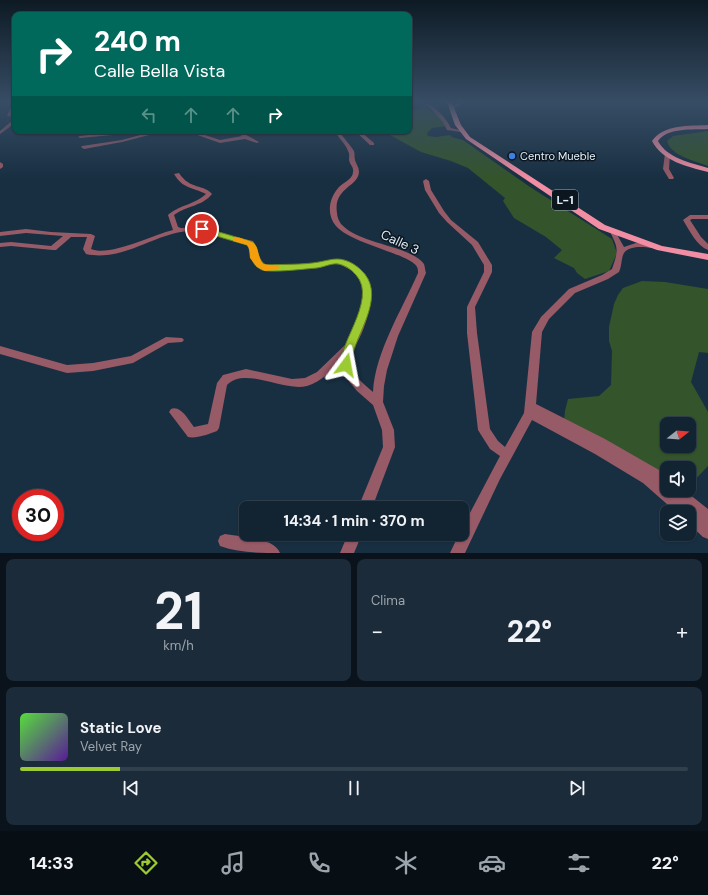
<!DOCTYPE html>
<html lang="es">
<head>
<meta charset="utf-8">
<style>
  body { margin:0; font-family:"DM Sans",sans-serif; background:#1b2b3a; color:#f1f3f6; height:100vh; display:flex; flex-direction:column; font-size:15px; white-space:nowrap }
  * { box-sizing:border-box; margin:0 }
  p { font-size:13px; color:#9ca4ac }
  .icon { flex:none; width:22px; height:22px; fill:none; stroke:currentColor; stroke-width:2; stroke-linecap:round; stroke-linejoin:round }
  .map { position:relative; height:553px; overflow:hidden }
  .drawer { display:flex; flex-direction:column; gap:6px; padding:6px; background:#0a131c; flex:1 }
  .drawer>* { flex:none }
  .banner { position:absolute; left:12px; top:12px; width:400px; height:122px; border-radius:8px; box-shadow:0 1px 3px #0004,0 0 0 1px #31404d; background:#00695c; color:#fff; overflow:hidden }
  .needle { width:26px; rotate:73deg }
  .controls { position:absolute; left:660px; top:417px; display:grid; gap:8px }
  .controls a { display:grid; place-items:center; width:36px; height:36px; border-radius:8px; background:#122332; box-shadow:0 1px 3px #0004,0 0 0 1px #31404d; font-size:20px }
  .speed { position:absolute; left:12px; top:489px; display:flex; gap:8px; font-size:20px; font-weight:700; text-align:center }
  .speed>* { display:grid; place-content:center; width:52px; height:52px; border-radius:50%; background:#122332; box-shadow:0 1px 3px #0004,0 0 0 1px #31404d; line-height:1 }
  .speed .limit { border:6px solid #d22; background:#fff; color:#111 }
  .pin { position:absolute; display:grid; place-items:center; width:34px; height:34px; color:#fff; margin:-17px; border:2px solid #fff; border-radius:50%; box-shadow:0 1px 4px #0007 }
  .me { position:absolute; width:44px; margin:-22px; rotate:13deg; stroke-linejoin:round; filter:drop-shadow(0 0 3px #0008) }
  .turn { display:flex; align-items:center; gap:14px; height:84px; padding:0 16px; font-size:18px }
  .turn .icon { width:52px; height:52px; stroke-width:2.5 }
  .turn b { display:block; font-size:28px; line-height:34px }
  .lanes { display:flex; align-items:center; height:38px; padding:0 16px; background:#0003; justify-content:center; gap:20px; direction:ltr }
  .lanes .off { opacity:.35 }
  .big { font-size:30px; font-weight:700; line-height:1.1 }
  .drawer .card { flex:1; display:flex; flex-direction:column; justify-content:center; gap:6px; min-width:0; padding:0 14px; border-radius:8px; background:#1b2b3a }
  .drawer .dial { align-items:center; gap:0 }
  .dial b { font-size:52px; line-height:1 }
  .song { display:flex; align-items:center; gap:12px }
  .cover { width:48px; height:48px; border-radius:6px; background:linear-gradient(135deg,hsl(110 70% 55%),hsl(270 70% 35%)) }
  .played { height:4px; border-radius:2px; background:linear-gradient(90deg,#9cca32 15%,#31404d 15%) }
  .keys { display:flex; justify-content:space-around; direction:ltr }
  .heat { display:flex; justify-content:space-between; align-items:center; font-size:22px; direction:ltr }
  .drawer .tiles { flex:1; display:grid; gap:6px; grid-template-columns:1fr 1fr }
  .card:last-child { grid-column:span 2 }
  .trip { position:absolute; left:239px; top:501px; width:230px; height:40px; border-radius:8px; background:#122332; box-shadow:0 1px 3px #0004,0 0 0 1px #31404d; font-weight:700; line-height:40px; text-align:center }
  .tabs { display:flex; height:64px; justify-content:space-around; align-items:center; background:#070e14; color:#9ca4ac }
  .tabs .icon { width:28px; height:28px }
  .tabs .selected { color:#9cca32 }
  .tabs b { font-size:18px; color:#f1f3f6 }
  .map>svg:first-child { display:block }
</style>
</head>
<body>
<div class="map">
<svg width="708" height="553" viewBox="0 0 708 553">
  <rect width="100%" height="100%" fill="#182f42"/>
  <!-- green -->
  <path fill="#34542b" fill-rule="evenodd" d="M425,106L444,121L446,126L432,128L427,133L428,136L436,137L450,135L452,137L463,140L530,187L612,239L617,253L609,271L585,279L577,273L574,268L554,258L562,250L546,237L514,218L503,201L505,198L468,168L451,161L421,152L388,134L387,131H409V113Z
    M708,131V166C695,161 671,156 667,141L673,136Z
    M642,281L665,282L708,289V353L699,352L691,382L708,412V466L692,483H689V468H667V480L564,422L565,411L568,399L599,396L611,385L612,351L609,341V327L614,304L618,295L623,288ZM667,424H689V446H667Z"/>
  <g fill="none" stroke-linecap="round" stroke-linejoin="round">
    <!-- minor -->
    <path fill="#975a67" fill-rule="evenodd" d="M15,102V107L12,114L15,115V117L7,116L13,103Z
      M418,102C431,101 445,116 451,128L463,131L461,132L447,130L443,122L429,107Z
      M459,102H463L459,106L453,108V106Z
      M13,120H15V123L0,134V131Z
      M124,131H141L153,134L122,142L84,149L81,147L82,146L122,140L144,134L135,133L80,138L78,137L80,136Z
      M186,131H193L220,140L242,136L234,131H239L259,142L257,143L245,139L220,143Z
      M335,131H339C343,138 350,144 354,151C355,154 354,157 355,160C356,164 359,167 359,172C358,187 333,188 337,213C337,217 339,221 341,224C360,245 410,245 424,264C425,267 425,270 426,273L398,336L387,370L384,386L383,402L394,430L395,447L372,508H358L383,447L382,430L373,405L357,391L347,379L341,365L342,360C331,371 322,381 307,386C283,392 245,366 227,385L219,428L217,431C209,434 196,439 188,437L169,412L171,409C181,405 189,421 194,427L208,424L217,383L223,375L246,369L292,379L305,378L317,372L345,345L347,344L354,329L364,297L362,285L358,276L351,270L337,263L318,267L262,270L254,262L247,245C241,242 233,241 226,239C212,235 203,230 188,231C153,234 123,262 86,254L83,249L87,237H71L56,250H53L11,246L0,247V243L11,242L51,246L63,236L26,233L0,236V232L26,229L51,232L91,234L95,236L91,249C110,257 152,235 173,230L168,215L169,214C180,205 196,204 206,194C192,187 183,189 174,174L179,173C190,190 204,184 212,194C203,206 186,206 174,215L178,227L181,228L203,227L231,236L253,241C258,249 258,260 267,266C284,265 301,265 318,263C324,262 330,259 336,259C345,259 354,264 361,270C378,285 370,311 363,330C359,341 350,351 351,364C352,375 365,385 373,392C375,352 402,310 418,273C418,271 418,269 417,267C411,254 351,244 336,226C326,214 329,198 339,187C344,182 353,179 353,172C354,167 350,165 349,160C349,157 350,154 348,151C346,144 338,138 335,131Z
      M355,131H360L374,143V145H370Z
      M665,153L670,154L669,169L674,178L673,179H669L663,169Z
      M0,162L3,164V167L0,169Z
      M426,179L429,181L431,190L444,211L451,220L478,242L492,265V272L475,307L477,333L490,429L498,441L505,447L524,413L532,332L541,317L569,289L602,275L612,269C618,251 619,249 610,232L611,231H615L624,247L636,243L655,244L656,246L655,248H652C644,247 630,245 624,253C621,258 622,266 619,272L608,279L575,293L549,319L542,332L536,404L605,439L659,470L667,476V490H684L708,509V539L703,537L689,524V512H676L643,483L595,454L532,420L500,479L465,553H450L459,534H462V528L500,456L490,449L478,430L467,333V307L484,272V265L472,245L447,222L439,213L425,190L423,181Z
      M690,215H708V219H692L690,220L701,237L708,244V250C697,246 689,230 683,220Z
      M166,337L182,338L184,340L182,342L168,343L133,363L93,371L67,373L0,354V346L67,365L93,363L131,356Z
      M225,534C241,537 274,537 280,553C260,553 239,553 220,546L218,541L220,536Z
      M348,534H362L354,553H340Z"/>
    <!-- major -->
    <path fill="#f28ea3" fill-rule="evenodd" d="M445,102L452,103L461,125L470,137L605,225L662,246L708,254V260L657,250L599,229L466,139L455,125L448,105Z
      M708,125V129C693,130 668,127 658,141C667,158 691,163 708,168V172C688,167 662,161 652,141C664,124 689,126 708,125Z"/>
  </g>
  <!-- sky -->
  <linearGradient id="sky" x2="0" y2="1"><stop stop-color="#0d1a24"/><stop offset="0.57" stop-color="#374d65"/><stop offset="1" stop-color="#374d65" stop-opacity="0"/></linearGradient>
  <rect width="708" height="179" fill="url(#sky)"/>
  <!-- route -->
  <path fill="#9cca32" stroke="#658320" d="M202,227L253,242C260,250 256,260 266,265C284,264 302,265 319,262C325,261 331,259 337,259C346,259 355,264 361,270C386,293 360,328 353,353C351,358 353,363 350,368L346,369L342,368C333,350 379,300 356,275C352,270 345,265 338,264C332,263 324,267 317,268C304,269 273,273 262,270C247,262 254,253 247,245L199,231L198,229Z"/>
  <!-- slow -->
  <path fill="#f59e0b" d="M233,237C238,237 241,238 246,240C262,244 255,253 263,264L278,266L280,268L275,270L265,271L257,267L250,258L249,248L247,245L233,241Z"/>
  <!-- markers -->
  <circle fill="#3f7fe0" stroke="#0c161f" stroke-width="1.5" cx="512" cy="156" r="4"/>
  <g text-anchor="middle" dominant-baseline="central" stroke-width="3" stroke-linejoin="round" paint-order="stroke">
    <!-- far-poi labels -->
    <g font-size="11" fill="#e0eefa" stroke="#0c161f" text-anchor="start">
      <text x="520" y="156">Centro Mueble</text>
    </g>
    <!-- shield labels -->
    <rect fill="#0c161f" stroke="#a0adb8" stroke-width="1" x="552" y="190" width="26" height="20" rx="3"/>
    <g font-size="12" font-weight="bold" fill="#e0eefa">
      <text x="565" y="200">L-1</text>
    </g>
    <!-- street labels -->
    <g font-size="13" fill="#e0eefa" stroke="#0c161f">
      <text transform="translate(400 242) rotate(25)">Calle 3</text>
    </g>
  </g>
</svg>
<div class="controls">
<a><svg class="needle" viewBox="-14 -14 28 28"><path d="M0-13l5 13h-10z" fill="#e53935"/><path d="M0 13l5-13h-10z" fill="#9ca4ac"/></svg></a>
<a><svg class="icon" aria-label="sound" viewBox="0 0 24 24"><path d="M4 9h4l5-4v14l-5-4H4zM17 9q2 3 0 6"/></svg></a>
<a><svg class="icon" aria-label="layers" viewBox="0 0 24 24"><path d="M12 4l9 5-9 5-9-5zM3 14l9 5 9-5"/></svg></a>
</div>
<div class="speed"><div class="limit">30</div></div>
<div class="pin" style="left:202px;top:229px;background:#d93025"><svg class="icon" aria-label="arrive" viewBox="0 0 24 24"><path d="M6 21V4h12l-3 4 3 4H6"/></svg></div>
<svg class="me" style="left:346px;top:365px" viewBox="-20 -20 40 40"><path d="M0-17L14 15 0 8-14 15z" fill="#9cca32" stroke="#fff" stroke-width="4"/></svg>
<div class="trip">14:34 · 1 min · 370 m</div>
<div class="banner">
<div class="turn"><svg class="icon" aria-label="right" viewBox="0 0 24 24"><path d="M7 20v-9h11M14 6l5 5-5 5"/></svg><div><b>240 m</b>Calle Bella Vista</div></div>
<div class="lanes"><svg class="icon off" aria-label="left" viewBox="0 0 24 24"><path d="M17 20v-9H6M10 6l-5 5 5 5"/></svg><svg class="icon off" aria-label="ahead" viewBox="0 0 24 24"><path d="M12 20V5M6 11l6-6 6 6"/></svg><svg class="icon off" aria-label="ahead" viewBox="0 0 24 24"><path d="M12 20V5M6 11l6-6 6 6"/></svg><svg class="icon" aria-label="right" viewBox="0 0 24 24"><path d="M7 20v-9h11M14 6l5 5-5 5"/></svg></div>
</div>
</div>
<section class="drawer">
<div class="tiles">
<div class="card dial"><b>21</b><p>km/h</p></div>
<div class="card"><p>Clima</p>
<div class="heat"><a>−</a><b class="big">22°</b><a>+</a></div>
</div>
<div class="card">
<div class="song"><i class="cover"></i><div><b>Static Love</b><p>Velvet Ray</p></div></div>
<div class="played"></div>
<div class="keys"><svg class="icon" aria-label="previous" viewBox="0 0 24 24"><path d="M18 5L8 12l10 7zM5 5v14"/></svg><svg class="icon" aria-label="pause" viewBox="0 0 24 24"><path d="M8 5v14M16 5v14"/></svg><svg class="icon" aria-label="next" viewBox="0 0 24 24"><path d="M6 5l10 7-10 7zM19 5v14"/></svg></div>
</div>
</div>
</section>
<nav class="tabs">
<b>14:33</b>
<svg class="icon selected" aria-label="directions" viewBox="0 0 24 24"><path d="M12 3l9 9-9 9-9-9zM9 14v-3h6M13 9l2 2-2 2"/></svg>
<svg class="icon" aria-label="music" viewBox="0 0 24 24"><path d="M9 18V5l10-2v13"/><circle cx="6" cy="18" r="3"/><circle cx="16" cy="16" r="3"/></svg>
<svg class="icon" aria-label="phone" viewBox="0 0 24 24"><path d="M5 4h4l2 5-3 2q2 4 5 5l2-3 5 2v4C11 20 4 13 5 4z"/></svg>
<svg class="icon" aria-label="climate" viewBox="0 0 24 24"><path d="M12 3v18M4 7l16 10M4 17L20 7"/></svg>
<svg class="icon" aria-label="car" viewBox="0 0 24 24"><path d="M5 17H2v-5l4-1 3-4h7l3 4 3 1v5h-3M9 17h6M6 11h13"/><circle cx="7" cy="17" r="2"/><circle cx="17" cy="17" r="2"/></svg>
<svg class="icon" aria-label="filters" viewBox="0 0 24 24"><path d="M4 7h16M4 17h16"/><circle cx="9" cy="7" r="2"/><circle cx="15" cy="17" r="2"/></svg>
<b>22°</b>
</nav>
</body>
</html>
